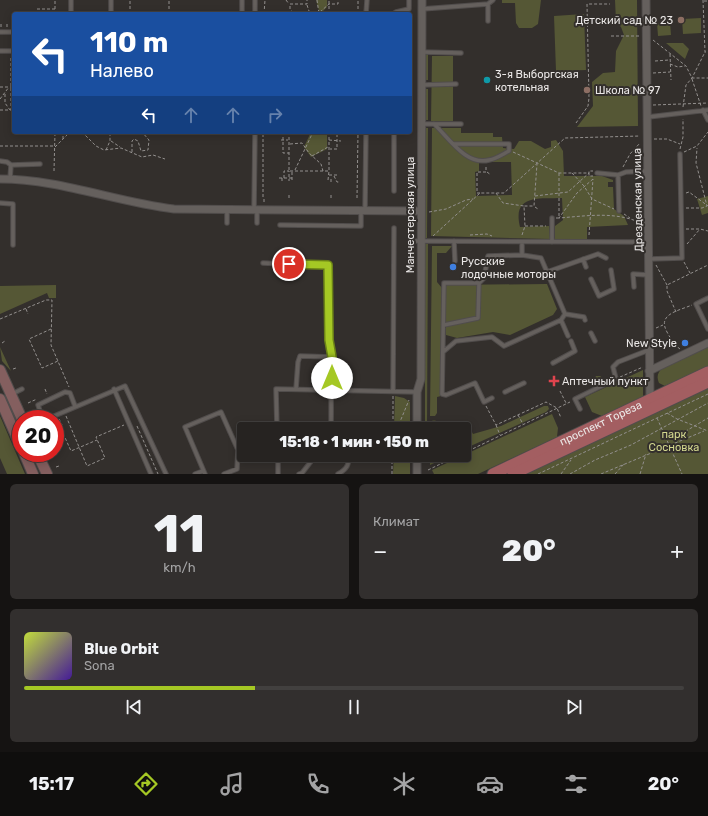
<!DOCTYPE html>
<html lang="ru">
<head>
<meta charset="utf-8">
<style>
  body { margin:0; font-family:Rubik,sans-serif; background:#322f2e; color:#f1f3f6; height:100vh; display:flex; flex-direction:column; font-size:15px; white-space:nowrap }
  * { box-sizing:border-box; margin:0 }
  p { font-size:13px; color:#a4a4a5 }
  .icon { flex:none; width:22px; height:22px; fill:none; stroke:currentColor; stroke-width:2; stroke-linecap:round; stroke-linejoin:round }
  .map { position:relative; height:474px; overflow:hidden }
  .drawer { display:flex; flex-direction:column; gap:10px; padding:10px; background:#151312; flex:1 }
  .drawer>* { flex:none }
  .banner { position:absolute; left:12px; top:12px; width:400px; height:122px; border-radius:4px; box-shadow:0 2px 10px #0003,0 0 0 1px #42403f; background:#1a4fa0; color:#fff; overflow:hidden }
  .speed { position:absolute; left:12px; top:410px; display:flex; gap:8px; font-size:20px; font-weight:700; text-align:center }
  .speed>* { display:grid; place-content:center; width:52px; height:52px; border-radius:50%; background:#262321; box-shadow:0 2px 10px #0003,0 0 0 1px #42403f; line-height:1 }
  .speed .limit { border:6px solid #d22; background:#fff; color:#111 }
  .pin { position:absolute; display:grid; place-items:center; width:34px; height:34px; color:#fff; margin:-17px; border:2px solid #fff; border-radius:50%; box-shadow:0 1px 4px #0007 }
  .me { position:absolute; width:44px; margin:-22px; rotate:0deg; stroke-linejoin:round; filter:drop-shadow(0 0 3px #0008) }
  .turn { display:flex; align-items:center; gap:14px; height:84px; padding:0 12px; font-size:18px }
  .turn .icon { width:52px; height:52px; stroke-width:2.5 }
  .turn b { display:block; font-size:28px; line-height:34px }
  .lanes { display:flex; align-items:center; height:38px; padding:0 12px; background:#0003; justify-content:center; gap:20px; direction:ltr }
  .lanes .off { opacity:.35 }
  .big { font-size:30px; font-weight:800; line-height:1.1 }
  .drawer .widget { flex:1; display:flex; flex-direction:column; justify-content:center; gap:6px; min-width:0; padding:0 14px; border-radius:6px; background:#322f2e }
  .drawer .dial { align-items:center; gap:0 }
  .dial b { font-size:52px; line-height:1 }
  .song { display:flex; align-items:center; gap:12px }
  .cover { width:48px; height:48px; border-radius:6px; background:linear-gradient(135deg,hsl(70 70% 55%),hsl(260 70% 35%)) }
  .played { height:4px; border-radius:2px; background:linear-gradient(90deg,#a5c824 35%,#42403f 35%) }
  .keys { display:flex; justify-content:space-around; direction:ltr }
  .heat { display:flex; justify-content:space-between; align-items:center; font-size:22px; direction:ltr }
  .drawer .tiles { flex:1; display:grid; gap:10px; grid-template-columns:1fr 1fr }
  .widget:last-child { grid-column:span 2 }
  .trip { position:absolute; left:237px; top:422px; width:234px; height:40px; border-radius:4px; background:#262321; box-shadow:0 2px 10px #0003,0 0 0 1px #42403f; font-weight:800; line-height:40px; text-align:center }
  .dock { display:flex; height:64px; justify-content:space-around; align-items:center; background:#0f0e0d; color:#a4a4a5 }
  .dock .icon { width:28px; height:28px }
  .dock .on { color:#a5c824 }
  .dock b { font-size:18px; color:#f1f3f6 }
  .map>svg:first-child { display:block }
</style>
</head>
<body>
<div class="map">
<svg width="708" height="474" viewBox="0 0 708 474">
  <rect width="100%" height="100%" fill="#332f2c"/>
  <!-- green -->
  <path fill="#555735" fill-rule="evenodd" d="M316,0H327V7L320,14Z
    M502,0H541L538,24L532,28H519L516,23L515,3H502Z
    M615,0H637L638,126L577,127L593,106L592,82L603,73L615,72L616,51L624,35L621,27L616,22Z
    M584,14L586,70L556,71L554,16Z
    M701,18V33L683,34L682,19Z
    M670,22L671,35L658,36L657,23Z
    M666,43H683L689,49L685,59Z
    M425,54H428V80H425Z
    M432,56H453V121H431Z
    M425,89H428V120H425Z
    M425,128H428L427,238H425Z
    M432,128H461V133H493V137H502L503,148L514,149L519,141H531L545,149L551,147V141L556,140L563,151L564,176H602L613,180V182H608V187H613L614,209L624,216L628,225L587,227V239H555V226L563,220L562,198C539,199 512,194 520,227L549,226L550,239L431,236ZM479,162H511L512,195L476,196L475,172L479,171Z
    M311,132L327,133V149L311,157L304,147Z
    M708,196V213L702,215L697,199Z
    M425,244H428L427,429H425Z
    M432,246H452L446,253H437V282L442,288L441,396L437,397V413L435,416H430Z
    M547,284L557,309L553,315L510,335L493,332L457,338L446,335V285Z
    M56,285V298H49L47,293L0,314V286Z
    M708,346V366L665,386L659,383C656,376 658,372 663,367Z
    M0,347L11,371L2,361Z
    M643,370V397L602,416L592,412L585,397Z
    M596,376H600L604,379L603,384L594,389L591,384Z
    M708,387V474H523Z
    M395,396L404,398L410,402V429H394Z
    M544,406H548L549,409L546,412L464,449V430L470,428L473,434L501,426Z
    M552,414L558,428L557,437L478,474H434L432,470Z
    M0,416L25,474H7L0,458Z
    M429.5 425a4.5 4.5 0 1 1 9 0a4.5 4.5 0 1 1-9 0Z
    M394,455H410V474H393Z
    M430,455H451L430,465Z"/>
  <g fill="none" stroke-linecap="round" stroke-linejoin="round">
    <!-- service casing -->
    <g stroke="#514d4c" stroke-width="5.5">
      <path id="service" d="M488,4V21
        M422,9L488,4L493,0
        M242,11V0
        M71,14V0
        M111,14V0
        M255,14V0
        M366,14L367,0
        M393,14L396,12L409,9V0
        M0,32H14
        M0,51H14
        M422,52L461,53
        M421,85L456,84
        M703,110L708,120
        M648,117L708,110
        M422,124H461
        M434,124C449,138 466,166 489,160C496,159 503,154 509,151V144H454
        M394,132V191
        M0,161L7,162L11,165
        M597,173L618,175L626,172L647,171
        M618,175L619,211
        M10,179L11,165L40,164
        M0,203L13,204V245
        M254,210L255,132
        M365,211L366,132
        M552,218V242
        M227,223V210
        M257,223V210
        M280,225L361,226V211
        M410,241L648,242
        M454,241L455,261
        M583,259L586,267
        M649,259L682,258L680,154
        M263,263L284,264
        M289,264L328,265C329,320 332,374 331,429
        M547,272L598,254L606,258
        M591,279L599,296L614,289L611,270
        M634,287L633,274L648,275
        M708,298L696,304L708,329
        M565,314L584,317L585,320
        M561,320L568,336
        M444,325L478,318L479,283
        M591,333L595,341
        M443,352L456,341L492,337L504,346L561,320L565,314L541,258L522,255V242
        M553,363L575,351L571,341
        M114,389L151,474
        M296,389L298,362L300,356L332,357
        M393,391L394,228
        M505,392L524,383
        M12,394L22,389
        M492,398L484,402L475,383L446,395L442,394L444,283H479L484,278L488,256L522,255
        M580,409L575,399L616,379L613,367L618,362L649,350
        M46,419L42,417L38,405L65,392L70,393L75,406
        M47,419L125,386L166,474
        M277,429L276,389L417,392
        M278,455V474
        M195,474L203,471
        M205,474L185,427L221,412L238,450L237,469L224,474
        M299,474L302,473L316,455
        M338,474C347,469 349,465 349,455"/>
    </g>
    <!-- minor casing -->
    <g stroke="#514d4c" stroke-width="9">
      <path id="minor" d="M646,0L650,400
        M0,179C60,179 115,202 174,209L421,211
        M649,371L708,343
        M417,429V392L421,379L422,0
        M417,474V455"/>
    </g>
    <!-- secondary casing -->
    <g stroke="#514d4c" stroke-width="12">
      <path id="secondary" d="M0,370L22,419
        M0,399L21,447
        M24,453L33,474
        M37,453L47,474"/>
    </g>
    <!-- primary casing -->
    <g stroke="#514d4c" stroke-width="13">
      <g id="primary">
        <path id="s1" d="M493,474L708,372"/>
        <path d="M513,474L708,382"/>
      </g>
    </g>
    <!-- path -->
    <path stroke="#93908e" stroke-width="1" stroke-dasharray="3 2" stroke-linecap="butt" d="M286,0L289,4
      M317,0L319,14
      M703,0L705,52H708
      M704,1H708
      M307,5L310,14
      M37,9H55
      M291,11L299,14
      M320,12L329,4H338V0
      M281,13H290
      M55,14V0
      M130,14V0
      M169,14V0
      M264,14L265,0
      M290,14V4H307V0
      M329,14V0
      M358,14V0
      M1,27V22
      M7,27V22
      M611,36H639
      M653,40L686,66L692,78H708
      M670,54L671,80
      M655,61L669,60
      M670,64L678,67L685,66
      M653,73L670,72
      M692,79L701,106
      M0,87H11
      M5,94V103L10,110
      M0,99L9,87
      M653,105L708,103
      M683,107L686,85L692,78L705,52
      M0,110H11V57
      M576,123L588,106L589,98L587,4H610
      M82,132L96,146L104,150L121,148L142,157L153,155L165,159
      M283,132V153H289
      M289,132V171H329V132
      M329,132H337V149H330
      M313,133L328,134
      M289,134L298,132
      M63,139V132
      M654,139H667L680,144
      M281,140H288
      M329,140L341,141
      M111,141L120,147
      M290,144L302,143L309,153L321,164L323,171
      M0,146H55
      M55,147L70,132
      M680,149L683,137V119
      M106,150L110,141V132
      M132,152V141L134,139L138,141L141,151L148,150L149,140L142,132
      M513,152L559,173H589V176H593
      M684,152L697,146L708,132
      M312,156L328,147
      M623,167L630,154L640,143
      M295,170L313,132
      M54,171L55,132
      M487,172L491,175
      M572,173L584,186L592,199L614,209
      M329,175H339
      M334,176L337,182H340
      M279,178H292
      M282,178V183
      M284,178V171H289V181
      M593,179L577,193L559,218C586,216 615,211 641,223
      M292,180V171
      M328,180L329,171
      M331,182V179
      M480,193H477V172H486V165
      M496,193L503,203L524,206
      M686,193L689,192L708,206
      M535,196L568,192L589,173V171H593
      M263,197V132
      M289,198V195
      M331,198V195
      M357,198L358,132
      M264,202V197
      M535,207L538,209
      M686,208H702L707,206L696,163L697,148
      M429,212L446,209L466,200L473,199
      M624,214L630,218
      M556,218H559V173
      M525,226H546
      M686,229H700L708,231
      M470,235L487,234L492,236
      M522,235L525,226L524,206H534L537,164
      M589,235L593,179
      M433,236L480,193H504L565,138L640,136
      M687,244L700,229
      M684,262L690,273
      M656,265L667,285
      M26,309L28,314
      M676,312L667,291V285L708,265
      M0,319L46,300H52L51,345L69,387
      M656,328L663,325
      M51,329L29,339L42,368L58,361
      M2,343L5,341
      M680,349C673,344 671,339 667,332C657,314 678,311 692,305
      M13,369L16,368
      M620,377L643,367
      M45,389L47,394
      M560,391L566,403
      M28,403L37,399
      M486,406L496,425L546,402L557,408L561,418
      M667,413L677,419L708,431
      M518,415L523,424
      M66,416L87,466L105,458L96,437L124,425
      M657,418L682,474
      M59,419L62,425L61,426
      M496,425L500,435
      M55,426L59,424L71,451L97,440
      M137,426L158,474
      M393,429V396
      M397,429L409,400
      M680,440L686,431L708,418
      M464,453L570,402
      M56,467L59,466
      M428,470L459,455
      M392,474V455
      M538,474L708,394
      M561,474L571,460
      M570,474L595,460L631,445L708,403
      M601,474L704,431
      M615,474L624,464
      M640,474L646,454"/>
    <!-- service -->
    <use href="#service" stroke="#65605d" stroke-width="3.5"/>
    <!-- minor -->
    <use href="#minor" stroke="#65605d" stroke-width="7"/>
    <!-- secondary -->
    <use href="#secondary" stroke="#845f5f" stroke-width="10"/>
    <!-- primary -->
    <use href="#primary" stroke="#a35e61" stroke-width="11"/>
  </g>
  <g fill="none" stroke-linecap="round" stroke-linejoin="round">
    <!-- route casing -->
    <g stroke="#6b8217" stroke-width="10">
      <path id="route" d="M289,264L328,265L329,340L332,357V378"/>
    </g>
    <!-- route -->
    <use href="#route" stroke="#a5c824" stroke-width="7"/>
  </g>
  <!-- markers -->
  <g fill="#8d6e63" stroke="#332f2c" stroke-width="1.5">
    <circle cx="681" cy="20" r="4"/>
    <circle cx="587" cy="90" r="4"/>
  </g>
  <circle fill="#0f9aa8" stroke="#332f2c" stroke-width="1.5" cx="487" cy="80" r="4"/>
  <g fill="#3f7fe0" stroke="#332f2c" stroke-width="1.5">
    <circle cx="453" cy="267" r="4"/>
    <circle cx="685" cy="343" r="4"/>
  </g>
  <path fill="#e0444e" stroke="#332f2c" stroke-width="1.5" d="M552 375h4v4h4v4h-4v4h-4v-4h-4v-4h4z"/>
  <g text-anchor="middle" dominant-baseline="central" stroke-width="4" stroke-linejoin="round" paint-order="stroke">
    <!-- poi labels -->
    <g font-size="11" fill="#ebe8e7" stroke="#332f2c" text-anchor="start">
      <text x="673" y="20" text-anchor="end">Детский сад № 23</text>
      <text x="495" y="74">3-я Выборгская<tspan x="495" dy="13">котельная</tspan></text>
      <text x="595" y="90">Школа № 97</text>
      <text x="461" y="261">Русские<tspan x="461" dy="13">лодочные моторы</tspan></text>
      <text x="677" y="343" text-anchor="end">New Style</text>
      <text x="562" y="381">Аптечный пункт</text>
    </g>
    <!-- street labels -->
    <g font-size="11" fill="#ebe8e7" stroke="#332f2c">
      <text transform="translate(638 200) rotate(-91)">Дрезденская улица</text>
      <text transform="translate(410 215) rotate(-90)">Манчестерская улица</text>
      <text stroke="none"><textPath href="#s1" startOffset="119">проспект Тореза</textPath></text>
    </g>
    <!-- park labels -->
    <g font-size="11" fill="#d3d78e" stroke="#332f2c">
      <text x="674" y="434">парк<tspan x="674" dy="13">Сосновка</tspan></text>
    </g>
  </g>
</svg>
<div class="speed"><div class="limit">20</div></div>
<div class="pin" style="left:289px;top:264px;background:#d93025"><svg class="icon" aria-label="arrive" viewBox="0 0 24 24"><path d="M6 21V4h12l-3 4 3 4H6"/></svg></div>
<svg class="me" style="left:332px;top:378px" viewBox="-20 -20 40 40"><circle r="19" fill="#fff"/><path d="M0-13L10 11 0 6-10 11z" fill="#a5c824"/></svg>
<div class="trip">15:18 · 1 мин · 150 m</div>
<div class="banner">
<div class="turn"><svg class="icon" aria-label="left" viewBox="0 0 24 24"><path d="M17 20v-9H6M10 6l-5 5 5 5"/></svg><div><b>110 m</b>Налево</div></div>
<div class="lanes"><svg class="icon" aria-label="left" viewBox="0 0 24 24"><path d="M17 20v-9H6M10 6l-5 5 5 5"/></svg><svg class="icon off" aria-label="ahead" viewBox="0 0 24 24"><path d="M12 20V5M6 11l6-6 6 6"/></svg><svg class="icon off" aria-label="ahead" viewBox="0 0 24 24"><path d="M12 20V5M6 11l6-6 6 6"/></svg><svg class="icon off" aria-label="right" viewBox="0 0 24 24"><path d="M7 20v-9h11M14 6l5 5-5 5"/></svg></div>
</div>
</div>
<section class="drawer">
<div class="tiles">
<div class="widget dial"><b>11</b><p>km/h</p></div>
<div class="widget"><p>Климат</p>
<div class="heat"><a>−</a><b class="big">20°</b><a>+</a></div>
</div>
<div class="widget">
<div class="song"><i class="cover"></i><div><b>Blue Orbit</b><p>Sona</p></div></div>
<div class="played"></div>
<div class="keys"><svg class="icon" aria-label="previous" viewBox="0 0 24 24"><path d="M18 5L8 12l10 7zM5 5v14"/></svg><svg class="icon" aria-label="pause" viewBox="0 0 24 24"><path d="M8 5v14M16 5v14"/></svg><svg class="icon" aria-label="next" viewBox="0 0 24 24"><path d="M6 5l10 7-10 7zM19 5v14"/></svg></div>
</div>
</div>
</section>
<nav class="dock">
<b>15:17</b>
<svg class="icon on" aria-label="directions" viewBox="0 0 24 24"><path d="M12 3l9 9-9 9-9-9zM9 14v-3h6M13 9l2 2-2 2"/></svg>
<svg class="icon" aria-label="music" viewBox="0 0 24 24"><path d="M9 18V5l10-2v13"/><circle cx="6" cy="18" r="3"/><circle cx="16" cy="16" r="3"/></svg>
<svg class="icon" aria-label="phone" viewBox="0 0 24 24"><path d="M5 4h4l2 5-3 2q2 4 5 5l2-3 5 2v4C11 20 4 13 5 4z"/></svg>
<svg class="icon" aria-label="climate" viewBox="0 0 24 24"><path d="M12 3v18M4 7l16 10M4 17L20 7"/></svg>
<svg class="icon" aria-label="car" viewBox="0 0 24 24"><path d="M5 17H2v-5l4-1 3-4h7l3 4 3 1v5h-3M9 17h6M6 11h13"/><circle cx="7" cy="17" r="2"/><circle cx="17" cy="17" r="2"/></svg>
<svg class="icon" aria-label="filters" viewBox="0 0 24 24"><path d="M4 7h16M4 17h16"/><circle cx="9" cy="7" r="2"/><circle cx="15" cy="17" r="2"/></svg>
<b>20°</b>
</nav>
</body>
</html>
